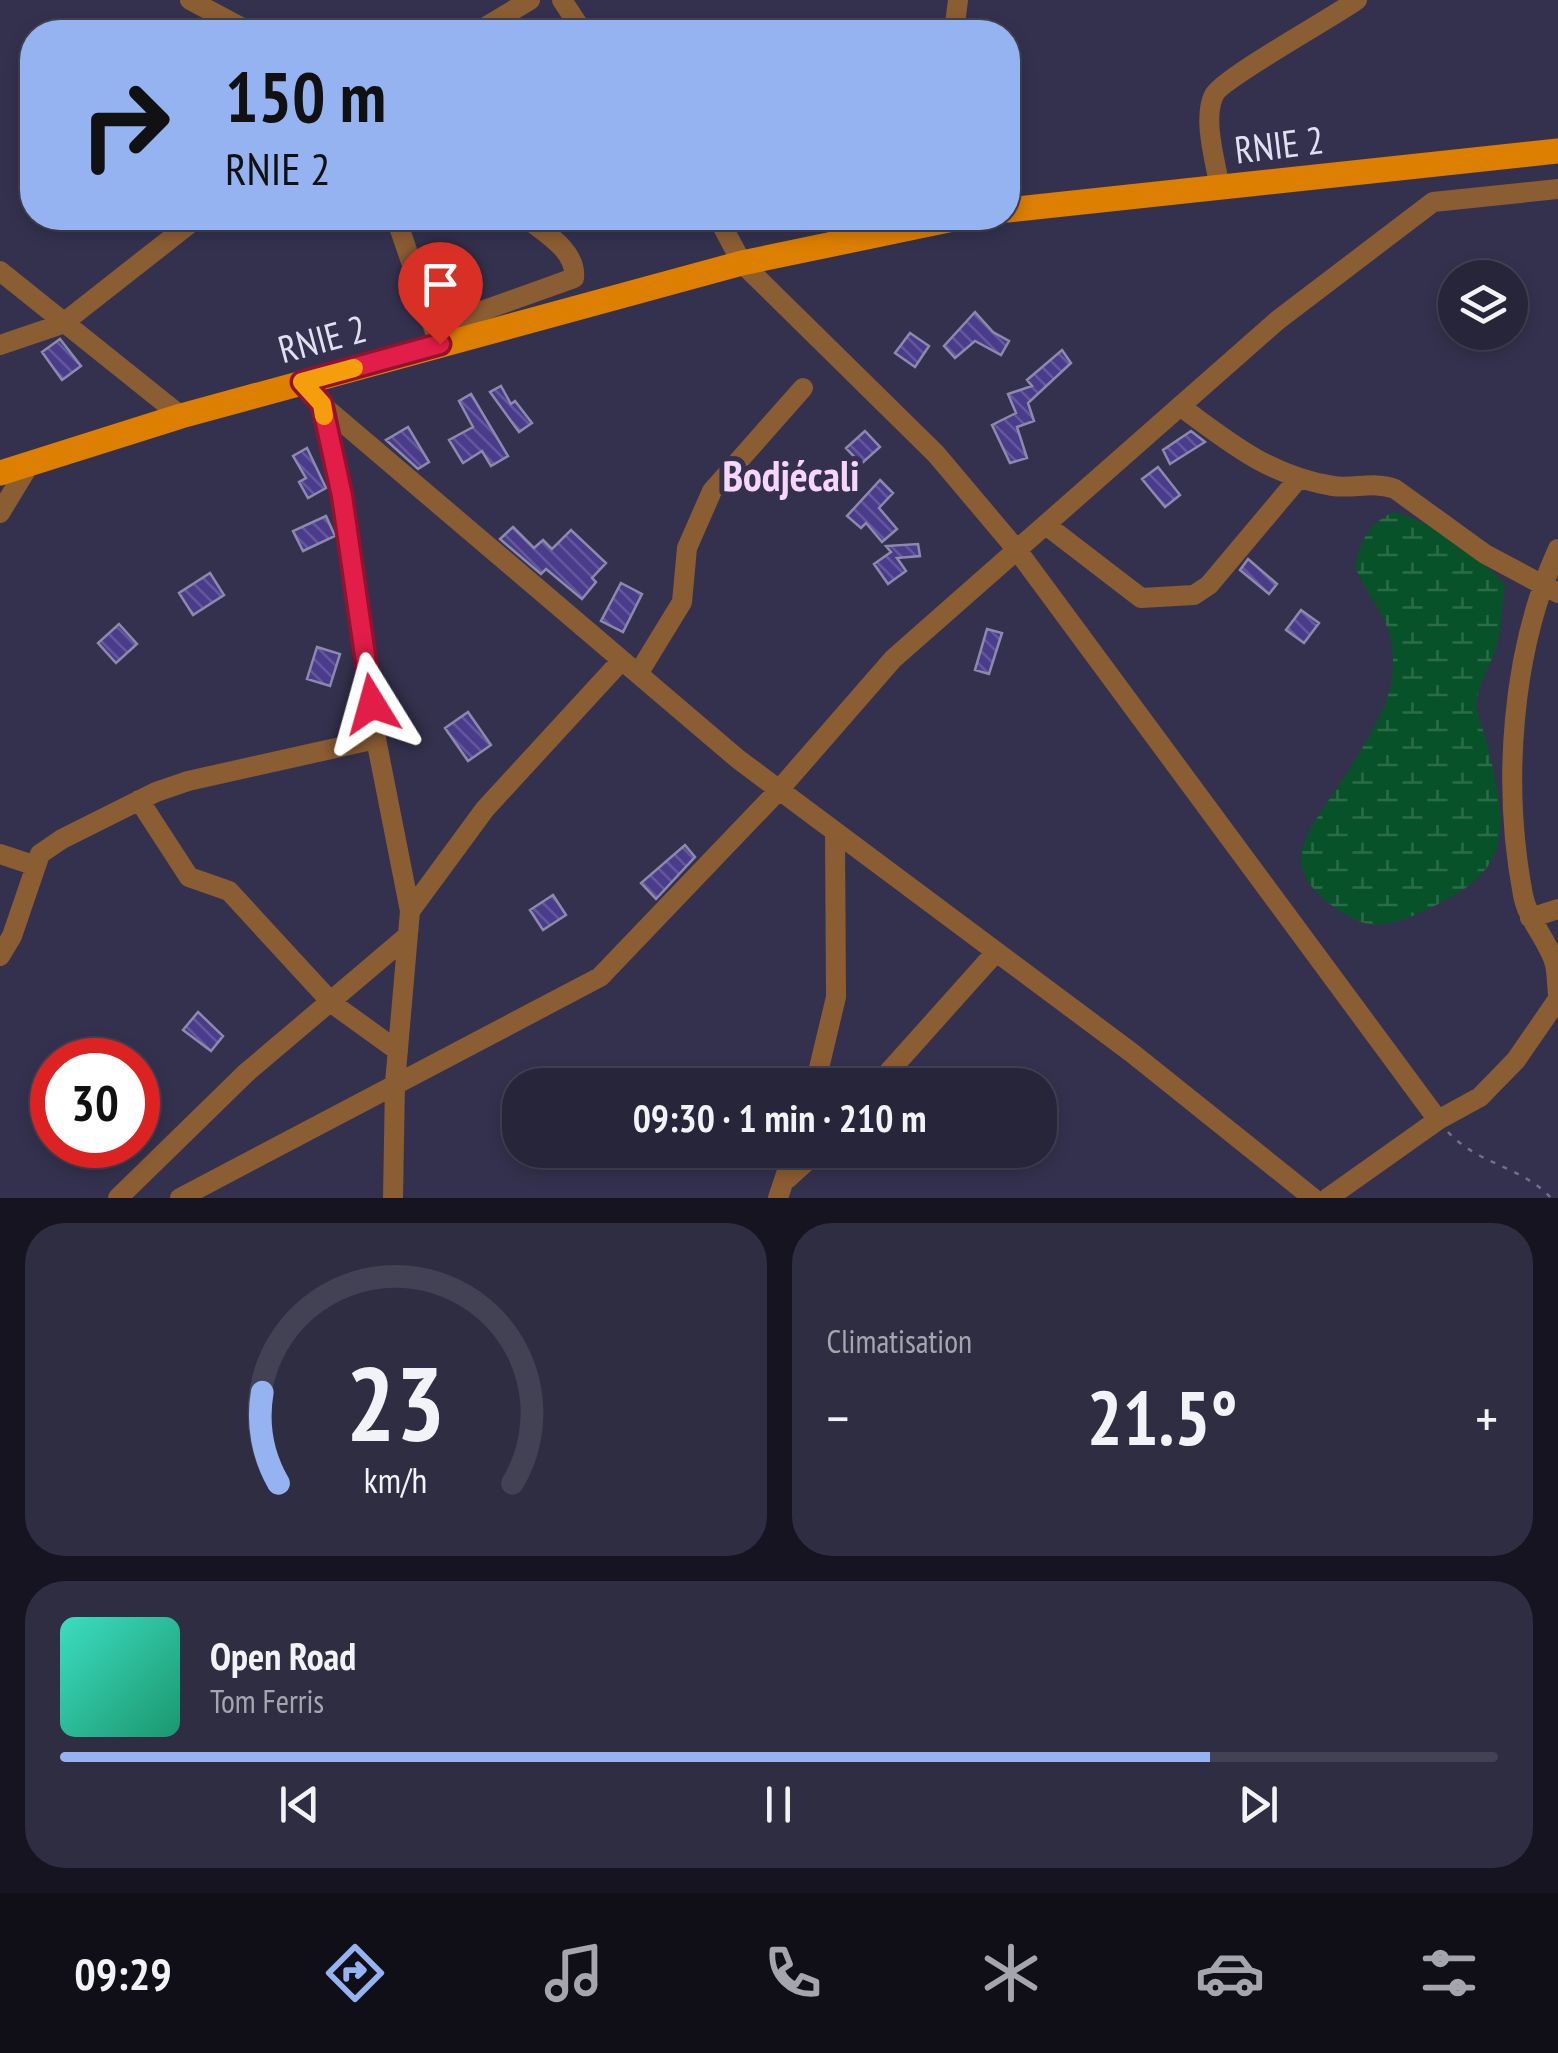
<!DOCTYPE html>
<html lang="fr">
<head>
<meta charset="utf-8">
<style>
  body { margin:0; font-family:"PT Sans Narrow",sans-serif; background:#2f2d42; color:#f1f3f6; height:100vh; display:flex; flex-direction:column; font-size:38px; white-space:nowrap }
  * { box-sizing:border-box; margin:0 }
  p { font-size:32px; color:#a4a5af }
  .icon { flex:none; width:55px; height:55px; fill:none; stroke:currentColor; stroke-width:2; stroke-linecap:round; stroke-linejoin:round }
  .map { position:relative; height:1198px; overflow:hidden }
  .side { display:flex; flex-direction:column; gap:25px; padding:25px; background:#151420; flex:1 }
  .side>* { flex:none }
  .hud { position:absolute; left:20px; top:20px; width:1000px; height:210px; border-radius:40px; box-shadow:0 5px 15px #0003,0 0 0 2px #434254; background:#95b2f1; color:#111; overflow:hidden }
  .fabs { position:absolute; left:1438px; top:260px; display:grid; gap:20px }
  .fabs a { display:grid; place-items:center; width:90px; height:90px; border-radius:50%; background:#27253a; box-shadow:0 5px 15px #0003,0 0 0 2px #434254; font-size:50px }
  .speed { position:absolute; left:30px; top:1038px; display:flex; gap:20px; font-size:50px; font-weight:700; text-align:center }
  .speed>* { display:grid; place-content:center; width:130px; height:130px; border-radius:50%; background:#27253a; box-shadow:0 5px 15px #0003,0 0 0 2px #434254; line-height:1 }
  .speed .limit { border:15px solid #d22; background:#fff; color:#111 }
  .pin { position:absolute; display:grid; place-items:center; width:85px; height:85px; color:#fff; margin:-102px -42px; border-radius:50% 50% 50% 0; rotate:-45deg; box-shadow:0 0 10px #0007 }
  .pin .icon { rotate:45deg }
  .me { position:absolute; width:110px; margin:-55px; rotate:352deg; stroke-linejoin:round; filter:drop-shadow(0 0 8px #0008) }
  .turn { display:flex; align-items:center; gap:35px; height:210px; padding:0 40px; font-size:45px }
  .turn .icon { width:130px; height:130px; stroke-width:2.5 }
  .turn b { display:block; font-size:70px; line-height:85px }
  .big { font-size:75px; font-weight:600; line-height:1.1 }
  .side .tile { flex:1; display:flex; flex-direction:column; justify-content:center; gap:15px; min-width:0; padding:0 35px; border-radius:40px; background:#2f2d42 }
  .side .dial { align-items:center; gap:0 }
  .dial svg { height:260px; overflow:visible; fill:none; stroke:#434254; stroke-width:7; stroke-linecap:round; text-anchor:middle }
  .dial text { fill:#f1f3f6; stroke:none }
  .song { display:flex; align-items:center; gap:30px }
  .cover { width:120px; height:120px; border-radius:15px; background:linear-gradient(135deg,hsl(170 70% 55%),hsl(160 70% 35%)) }
  .played { height:10px; border-radius:5px; background:linear-gradient(90deg,#95b2f1 80%,#434254 80%) }
  .keys { display:flex; justify-content:space-around; direction:ltr }
  .heat { display:flex; justify-content:space-between; align-items:center; font-size:55px; direction:ltr }
  .side .tiles { flex:1; display:grid; gap:25px; grid-template-columns:1fr 1fr }
  .tile:last-child { grid-column:span 2 }
  .trip { position:absolute; left:502px; top:1068px; width:555px; height:100px; border-radius:40px; background:#27253a; box-shadow:0 5px 15px #0003,0 0 0 2px #434254; font-weight:600; line-height:100px; text-align:center }
  .menu { display:flex; height:160px; justify-content:space-around; align-items:center; background:#100f17; color:#a4a5af }
  .menu .icon { width:70px; height:70px }
  .menu .current { color:#95b2f1 }
  .menu b { font-size:45px; color:#f1f3f6 }
  .map>svg:first-child { display:block }
</style>
</head>
<body>
<div class="map">
<svg width="1558" height="1198" viewBox="0 0 1558 1198">
  <defs>
    <pattern id="wetland-marsh" width="20" height="14" patternUnits="userSpaceOnUse" patternTransform="scale(2.5)"><rect width="20" height="14" fill="#075229"/><path d="M1 5h8M5 5V1M11 12h8M15 12V8" fill="none" stroke="#2b6b48"/></pattern>
    <pattern id="building-back-hatch" width="6" height="6" patternUnits="userSpaceOnUse" patternTransform="scale(2.5)"><rect width="6" height="6" fill="#4a3c8b"/><path d="M-1 5l2 2M0 0l6 6M5-1l2 2" fill="none" stroke="#64589c"/></pattern>
  </defs>
  <rect width="100%" height="100%" fill="#34314e"/>
  <!-- wetland -->
  <path fill="url(#wetland-marsh)" d="M1393,512C1431,521 1479,555 1505,585C1502,604 1502,626 1497,645C1491,666 1475,687 1477,710C1478,719 1483,729 1486,739C1509,835 1516,872 1417,914C1384,929 1363,929 1334,907C1287,872 1296,849 1325,806C1345,776 1388,714 1392,679C1398,623 1376,612 1355,567C1361,540 1368,525 1393,512Z"/>
  <!-- building -->
  <path fill="url(#building-back-hatch)" stroke="#8c8aac" stroke-width="2.5" d="M975,312L993,332L1009,341L1001,355L975,341L955,358L944,346Z
    M910,333L929,346L915,367L895,353Z
    M60,339L81,366L62,380L42,352Z
    M1062,350L1071,363L1028,403L1034,421L1017,427L1027,458L1010,463L992,425L1016,413L1008,394L1032,386L1027,380Z
    M501,386L511,404L515,401L532,423L519,432L490,392Z
    M471,394L508,456L491,466L482,451L463,463L449,440L473,427L459,401Z
    M408,427L429,462L418,469L386,440Z
    M865,431L880,447L861,464L846,448Z
    M1191,431L1205,442L1170,464L1163,450Z
    M307,448L326,488L308,498L299,482L306,478L293,456Z
    M1158,467L1180,495L1165,507L1142,479Z
    M880,480L893,493L879,508L897,529L882,542L866,523L861,528L847,516Z
    M326,516L335,536L303,551L293,531Z
    M513,527L534,548L543,540L552,549L571,530L606,563L592,578L596,582L582,599L546,569L541,574L500,539Z
    M918,544L920,556L897,558L906,571L888,584L874,564L891,552L886,546Z
    M1248,559L1277,584L1269,594L1240,570Z
    M210,573L224,595L193,615L179,593Z
    M621,583L642,594L623,632L601,621Z
    M1301,610L1319,623L1304,643L1286,630Z
    M119,624L137,644L116,663L98,643Z
    M987,629L1002,633L989,674L975,670Z
    M317,647L340,654L330,686L307,679Z
    M468,712L491,745L468,761L445,728Z
    M685,845L695,857L656,899L641,883Z
    M553,895L566,915L543,930L530,910Z
    M198,1012L223,1036L211,1051L183,1030Z"/>
  <g fill="none" stroke-linecap="round" stroke-linejoin="round">
    <!-- path -->
    <path stroke="#727089" stroke-width="2.5" stroke-dasharray="5 8" stroke-linecap="butt" d="M1448,1132C1477,1164 1523,1167 1551,1198"/>
    <!-- minor -->
    <path stroke="#8b5d32" stroke-width="20" d="M190,0L250,32
      M562,0L583,32
      M477,32L530,0
      M954,32L958,0
      M1220,189C1216,163 1202,119 1214,95C1221,79 1332,18 1357,0
      M396,218L437,338
      M718,218L742,263L936,454L1017,550L1438,1120
      M0,271L181,416
      M434,328L574,278C577,251 545,233 526,218
      M0,345L62,324L197,218
      M302,382L321,404L738,759L1132,1053L1313,1198
      M321,404L343,496L376,739L410,911L395,1083L393,1198
      M1180,406C1230,443 1270,476 1333,486C1354,489 1375,481 1395,489L1485,554L1558,593
      M0,513L31,462
      M1046,525L1141,598L1194,595L1209,585L1298,479
      M1558,549C1511,651 1502,785 1523,895C1528,921 1548,940 1555,964C1557,974 1557,985 1558,995
      M638,674L682,602L687,548L712,491L803,388
      M139,800L189,877L229,891L333,1004L398,1051
      M0,854L36,866
      M410,911L485,809L622,660
      M1530,918L1558,909
      M0,956L12,936L40,854L62,839L156,792L188,781L376,739
      M815,1085L836,997L835,832
      M877,1085L996,952
      M787,1179L819,1150
      M118,1198L246,1073L404,939
      M180,1198L600,977L778,791L893,659L1278,320L1433,202L1558,189
      M778,1198L794,1150
      M1328,1198L1438,1120L1480,1097L1516,1060L1558,999"/>
    <!-- major -->
    <path stroke="#dd7f00" stroke-width="25" d="M1008,210L1558,151
      M0,473L181,416L742,263L958,218"/>
  </g>
  <g fill="none" stroke-linecap="round" stroke-linejoin="round">
    <!-- route casing -->
    <g stroke="#92132f" stroke-width="25">
      <path id="route" d="M372,704L342,496L322,404L302,382L440,344"/>
    </g>
    <!-- route -->
    <use href="#route" stroke="#e11d48" stroke-width="18"/>
    <!-- slow -->
    <path stroke="#f59e0b" stroke-width="18" d="M324,416L322,404L302,382L354,368"/>
  </g>
  <g text-anchor="middle" dominant-baseline="central" stroke-width="10" stroke-linejoin="round" paint-order="stroke">
    <!-- street labels -->
    <g font-size="38" fill="#e0e0f2" stroke="#34314e">
      <text transform="translate(1279 144) rotate(-7)">RNIE 2</text>
      <text transform="translate(322 338) rotate(-15)">RNIE 2</text>
    </g>
    <!-- quarter labels -->
    <g font-size="42" font-weight="bold" fill="#f6d6fa" stroke="#34314e">
      <text x="791" y="475">Bodjécali</text>
    </g>
  </g>
</svg>
<div class="fabs">
<a><svg class="icon" aria-label="layers" viewBox="0 0 24 24"><path d="M12 4l9 5-9 5-9-5zM3 14l9 5 9-5"/></svg></a>
</div>
<div class="speed"><div class="limit">30</div></div>
<div class="pin" style="left:440px;top:344px;background:#d93025"><svg class="icon" aria-label="arrive" viewBox="0 0 24 24"><path d="M6 21V4h12l-3 4 3 4H6"/></svg></div>
<svg class="me" style="left:372px;top:704px" viewBox="-20 -20 40 40"><path d="M0-17L14 15 0 8-14 15z" fill="#e11d48" stroke="#fff" stroke-width="4"/></svg>
<div class="trip">09:30 · 1 min · 210 m</div>
<div class="hud">
<div class="turn"><svg class="icon" aria-label="right" viewBox="0 0 24 24"><path d="M7 20v-9h11M14 6l5 5-5 5"/></svg><div><b>150 m</b>RNIE 2</div></div>
</div>
</div>
<section class="side">
<div class="tiles">
<div class="tile dial"><svg viewBox="0 0 100 80">
<path d="M14 69A42 42 0 1 1 86 69"/>
<path d="M14 69A42 42 0 0 1 9 41" stroke="#95b2f1"/>
<text x="50" y="56" font-size="32" font-weight="700">23</text>
<text x="50" y="72" font-size="11">km/h</text>
</svg></div>
<div class="tile"><p>Climatisation</p>
<div class="heat"><a>−</a><b class="big">21.5°</b><a>+</a></div>
</div>
<div class="tile">
<div class="song"><i class="cover"></i><div><b>Open Road</b><p>Tom Ferris</p></div></div>
<div class="played"></div>
<div class="keys"><svg class="icon" aria-label="previous" viewBox="0 0 24 24"><path d="M18 5L8 12l10 7zM5 5v14"/></svg><svg class="icon" aria-label="pause" viewBox="0 0 24 24"><path d="M8 5v14M16 5v14"/></svg><svg class="icon" aria-label="next" viewBox="0 0 24 24"><path d="M6 5l10 7-10 7zM19 5v14"/></svg></div>
</div>
</div>
</section>
<nav class="menu">
<b>09:29</b>
<svg class="icon current" aria-label="directions" viewBox="0 0 24 24"><path d="M12 3l9 9-9 9-9-9zM9 14v-3h6M13 9l2 2-2 2"/></svg>
<svg class="icon" aria-label="music" viewBox="0 0 24 24"><path d="M9 18V5l10-2v13"/><circle cx="6" cy="18" r="3"/><circle cx="16" cy="16" r="3"/></svg>
<svg class="icon" aria-label="phone" viewBox="0 0 24 24"><path d="M5 4h4l2 5-3 2q2 4 5 5l2-3 5 2v4C11 20 4 13 5 4z"/></svg>
<svg class="icon" aria-label="climate" viewBox="0 0 24 24"><path d="M12 3v18M4 7l16 10M4 17L20 7"/></svg>
<svg class="icon" aria-label="car" viewBox="0 0 24 24"><path d="M5 17H2v-5l4-1 3-4h7l3 4 3 1v5h-3M9 17h6M6 11h13"/><circle cx="7" cy="17" r="2"/><circle cx="17" cy="17" r="2"/></svg>
<svg class="icon" aria-label="filters" viewBox="0 0 24 24"><path d="M4 7h16M4 17h16"/><circle cx="9" cy="7" r="2"/><circle cx="15" cy="17" r="2"/></svg>
</nav>
</body>
</html>
